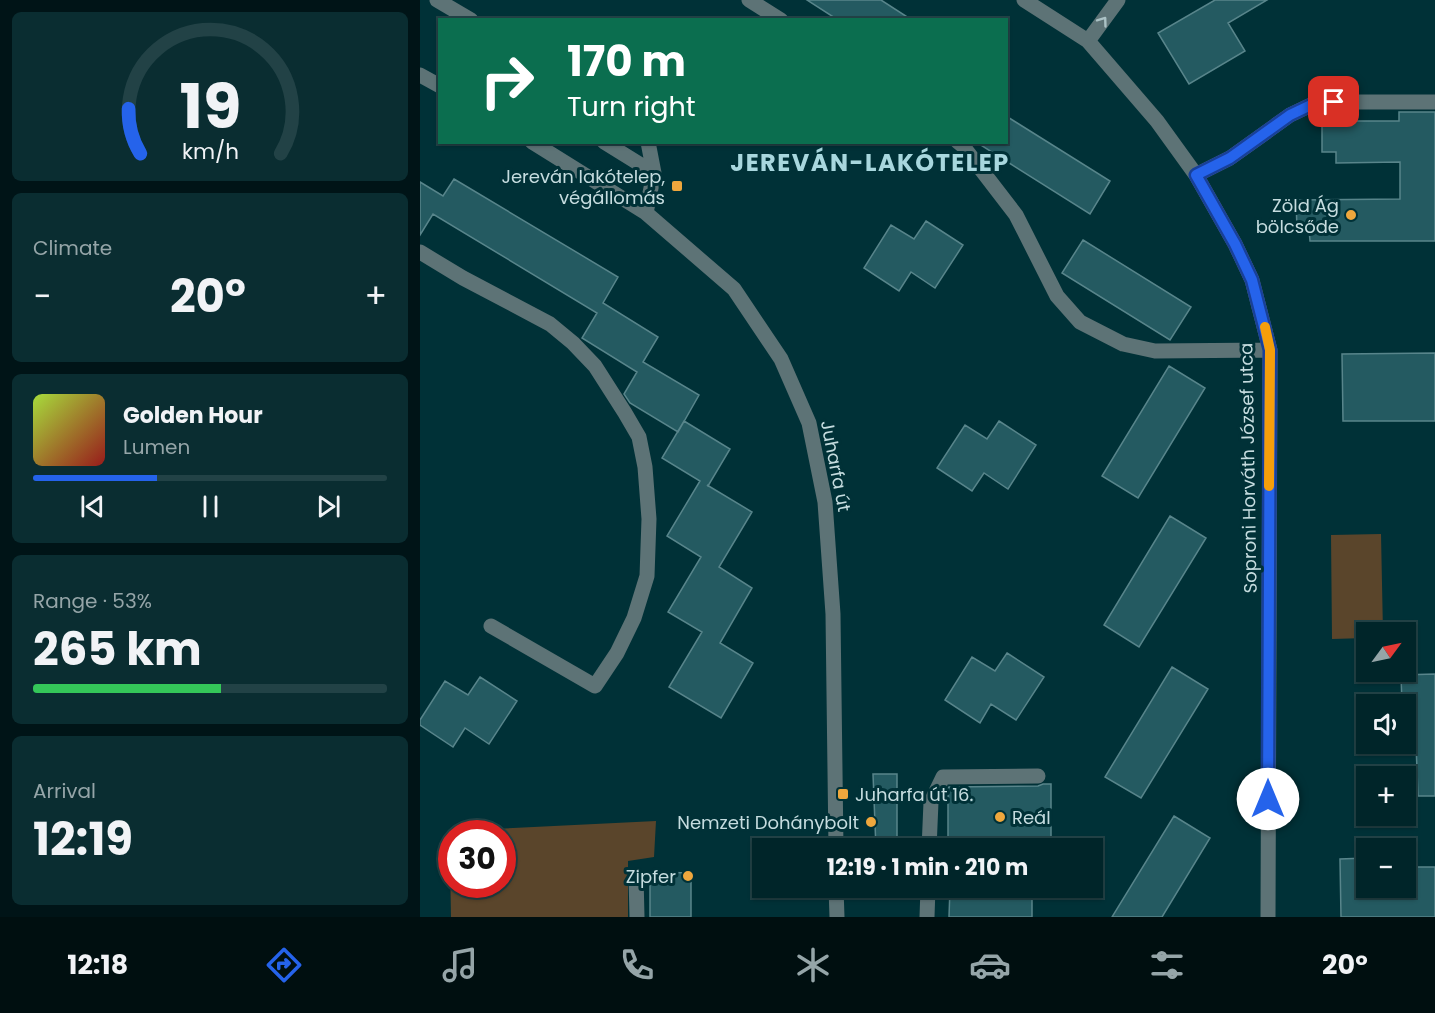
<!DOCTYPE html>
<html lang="en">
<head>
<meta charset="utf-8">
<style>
  body { margin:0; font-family:Poppins,sans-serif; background:#0a2d31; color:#f1f3f6; height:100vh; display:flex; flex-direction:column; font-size:22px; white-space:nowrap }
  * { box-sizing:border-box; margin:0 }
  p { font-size:20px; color:#95a5a8 }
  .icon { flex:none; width:33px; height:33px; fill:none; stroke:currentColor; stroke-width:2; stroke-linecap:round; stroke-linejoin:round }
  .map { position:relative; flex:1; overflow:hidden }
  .details { display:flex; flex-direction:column; gap:12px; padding:12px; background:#001417; width:420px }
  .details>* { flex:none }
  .guide { position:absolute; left:18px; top:18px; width:570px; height:126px; border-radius:0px; box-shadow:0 2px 4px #0004,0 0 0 2px #224246; background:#0b6e4f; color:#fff; overflow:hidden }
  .needle { width:39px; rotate:57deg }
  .tools { position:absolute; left:936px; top:622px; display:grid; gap:12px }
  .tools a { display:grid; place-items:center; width:60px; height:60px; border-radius:0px; background:#002529; box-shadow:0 2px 4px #0004,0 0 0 2px #224246; font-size:30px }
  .speed { position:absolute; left:18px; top:820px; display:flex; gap:12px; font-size:30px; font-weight:700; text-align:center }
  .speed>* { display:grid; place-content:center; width:78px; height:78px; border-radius:50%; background:#002529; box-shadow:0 2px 4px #0004,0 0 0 2px #224246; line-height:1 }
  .speed .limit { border:9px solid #d22; background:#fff; color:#111 }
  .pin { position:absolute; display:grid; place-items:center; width:51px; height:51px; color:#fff; margin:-26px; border-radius:12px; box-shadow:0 3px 9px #0006 }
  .me { position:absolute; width:66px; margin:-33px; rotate:0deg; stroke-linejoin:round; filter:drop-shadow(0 0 4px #0008) }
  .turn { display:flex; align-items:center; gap:21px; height:126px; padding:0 30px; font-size:27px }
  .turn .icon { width:78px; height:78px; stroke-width:2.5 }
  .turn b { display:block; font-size:42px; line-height:51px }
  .big { font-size:45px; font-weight:700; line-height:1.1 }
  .details .tile { flex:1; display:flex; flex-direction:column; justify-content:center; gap:9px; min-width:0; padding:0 21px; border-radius:9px; background:#0a2d31 }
  .details .dial { align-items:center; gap:0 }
  .dial svg { height:156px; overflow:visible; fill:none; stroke:#224246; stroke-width:7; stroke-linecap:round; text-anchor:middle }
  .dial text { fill:#f1f3f6; stroke:none }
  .song { display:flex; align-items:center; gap:18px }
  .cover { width:72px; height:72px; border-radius:9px; background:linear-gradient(135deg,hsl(80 70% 55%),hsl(0 70% 35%)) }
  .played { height:6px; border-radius:3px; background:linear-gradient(90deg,#2563eb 35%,#224246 35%) }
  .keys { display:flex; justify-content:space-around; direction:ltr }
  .heat { display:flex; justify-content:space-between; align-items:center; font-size:33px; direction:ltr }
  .charge { height:9px; border-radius:4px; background:linear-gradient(90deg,#34c759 53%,#224246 0) }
  .trip { position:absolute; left:332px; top:838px; width:351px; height:60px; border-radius:0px; background:#002529; box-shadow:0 2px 4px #0004,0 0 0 2px #224246; font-weight:700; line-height:60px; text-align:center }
  .dock { display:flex; height:96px; justify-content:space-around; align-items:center; background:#000f10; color:#95a5a8 }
  .dock .icon { width:42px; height:42px }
  .dock .on { color:#2563eb }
  .dock b { font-size:27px; color:#f1f3f6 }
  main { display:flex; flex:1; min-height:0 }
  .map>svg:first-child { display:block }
</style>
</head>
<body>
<main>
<section class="details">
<div class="tile dial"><svg viewBox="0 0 100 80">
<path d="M14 69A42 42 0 1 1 86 69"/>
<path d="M14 69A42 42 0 0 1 8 46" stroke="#2563eb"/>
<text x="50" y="56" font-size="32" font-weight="700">19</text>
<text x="50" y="72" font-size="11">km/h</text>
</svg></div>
<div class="tile"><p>Climate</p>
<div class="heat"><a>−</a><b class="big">20°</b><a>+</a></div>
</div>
<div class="tile">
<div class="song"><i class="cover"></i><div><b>Golden Hour</b><p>Lumen</p></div></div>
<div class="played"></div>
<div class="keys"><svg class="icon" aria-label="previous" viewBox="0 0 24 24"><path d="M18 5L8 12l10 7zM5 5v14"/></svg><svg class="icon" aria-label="pause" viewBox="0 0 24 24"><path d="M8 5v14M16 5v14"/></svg><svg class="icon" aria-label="next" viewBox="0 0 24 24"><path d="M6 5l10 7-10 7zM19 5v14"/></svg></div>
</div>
<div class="tile"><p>Range · 53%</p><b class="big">265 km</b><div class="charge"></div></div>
<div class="tile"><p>Arrival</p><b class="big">12:19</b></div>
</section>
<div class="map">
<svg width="1015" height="917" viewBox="0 0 1015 917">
  <rect width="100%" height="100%" fill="#003137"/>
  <!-- green -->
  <path fill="#5a452b" d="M961,534L963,633H946V638L912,639L911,535Z
    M236,821L234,857L208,861V917H31L30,861H31L32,885H82V834H32V831Z"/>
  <!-- building -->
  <path fill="#245a61" stroke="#58858b" stroke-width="1.5" d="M387,0H461L492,20H418Z
    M795,0H847L808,23L825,51L769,84L738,33Z
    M979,112H1015V241H890L889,229H877L876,200L980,199V162L916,163V152H902V121H979Z
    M586,116L690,181L670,214L556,142H586Z
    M34,179L198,277L183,303L238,337L223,362L279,395L258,432L210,403L204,394L217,372L162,338L177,313L13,214L0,235V182L23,196Z
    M506,221L543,245L515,288L491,272L479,291L444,268L471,225L494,239Z
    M663,240L771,307L750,340L642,273Z
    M1015,353V421H923L922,354Z
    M749,366L785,388L718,498L682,476Z
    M264,421L310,449L288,486L287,485L332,512L299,567L332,588L300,643L333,663L301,718L249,687L282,632L248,612L281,557L247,536L280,481L242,458Z
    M579,421L616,445L588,489L564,473L552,491L517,468L545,425L567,439Z
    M750,516L786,538L719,647L684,625Z
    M587,653L624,677L596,720L571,704L560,723L525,700L552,657L575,671Z
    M752,667L788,689L721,798L685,777Z
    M1015,674V796H998L996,744H986V705H982L981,675Z
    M60,677L97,701L69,744L45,728L33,747L0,725V720L25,681L48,695Z
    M453,774H477V849H456Z
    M623,784H631V849H528V789L529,787L618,786Z
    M754,816L790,838L742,917H692Z
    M946,858V888H986V867H1015V917H921L920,859Z
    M230,872L271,873V917H230Z
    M530,888H612V917H529Z"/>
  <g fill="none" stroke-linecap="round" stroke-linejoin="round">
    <!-- minor -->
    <path stroke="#5d7376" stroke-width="15" d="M17,0L51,20
      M329,0L361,20
      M604,0L668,41L737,121L776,175L815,244L832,280L850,350L848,917
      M668,41L698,0
      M0,75L20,86
      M112,142L226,213L314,289L361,359L389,423L405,502L413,614L416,849
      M184,142L234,173
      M538,142L543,146L596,215L637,296L660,322L703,344L735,351L850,350
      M776,175L810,158L870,115L891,105L914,102H1015
      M226,213L234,173L228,142
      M0,252L43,278L130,324L153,343L175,366L205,413L219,437L225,467L229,519L227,576L214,618L197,653L175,686L71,626
      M509,849L511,802L523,777L618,776
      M216,876L217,917
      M416,888L417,917
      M507,917L508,888"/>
  </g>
  <!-- one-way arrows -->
  <defs><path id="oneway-chevron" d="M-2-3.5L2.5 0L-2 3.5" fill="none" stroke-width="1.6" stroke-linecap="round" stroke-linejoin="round" transform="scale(1.5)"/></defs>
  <use stroke="#abc2c5" href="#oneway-chevron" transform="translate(683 21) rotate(-54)"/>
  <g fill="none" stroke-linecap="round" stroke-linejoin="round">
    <!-- route casing -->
    <g stroke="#184099" stroke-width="15">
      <path id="route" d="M848,799L850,350L832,280L815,244L776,175L810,158L870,115L891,105L914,102"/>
    </g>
    <!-- route -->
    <use href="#route" stroke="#2563eb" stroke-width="10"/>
    <!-- slow -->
    <path stroke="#f59e0b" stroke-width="10" d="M845,327L850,350L849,486"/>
  </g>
  <!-- markers -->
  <g fill="#efa73d" stroke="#003137" stroke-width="2">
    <rect x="251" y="180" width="12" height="12" rx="3"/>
    <circle cx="931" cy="215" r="6"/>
    <rect x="417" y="788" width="12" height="12" rx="3"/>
    <circle cx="580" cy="817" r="6"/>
    <circle cx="451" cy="822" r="6"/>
    <circle cx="268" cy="876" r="6"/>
  </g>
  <g text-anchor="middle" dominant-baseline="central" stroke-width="6" stroke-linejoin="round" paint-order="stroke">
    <!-- poi labels -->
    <g font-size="18" fill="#c5dcdf" stroke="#003137" text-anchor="end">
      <text x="245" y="176">Jereván lakótelep,<tspan x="245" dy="21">végállomás</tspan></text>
      <text x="919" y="205">Zöld Ág<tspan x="919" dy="21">bölcsőde</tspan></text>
      <text x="435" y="794" text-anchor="start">Juharfa út 16.</text>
      <text x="592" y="817" text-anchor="start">Reál</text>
      <text x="439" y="822">Nemzeti Dohánybolt</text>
      <text x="256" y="876">Zipfer</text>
    </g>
    <!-- street labels -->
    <g font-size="18" fill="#c5dcdf" stroke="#003137">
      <text transform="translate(416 466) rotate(79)">Juharfa út</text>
      <text transform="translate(828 468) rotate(-91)">Soproni Horváth József utca</text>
    </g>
    <!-- district labels -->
    <g font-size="24" font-weight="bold" letter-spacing="1.5" fill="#a8d7de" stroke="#003137">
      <text x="450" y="162">JEREVÁN-LAKÓTELEP</text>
    </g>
  </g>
</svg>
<div class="tools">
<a><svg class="needle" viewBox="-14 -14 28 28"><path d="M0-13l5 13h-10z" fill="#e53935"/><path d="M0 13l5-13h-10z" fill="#95a5a8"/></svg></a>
<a><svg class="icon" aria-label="sound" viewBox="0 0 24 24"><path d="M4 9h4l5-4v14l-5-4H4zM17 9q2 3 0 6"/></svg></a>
<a>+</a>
<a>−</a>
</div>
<div class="speed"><div class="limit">30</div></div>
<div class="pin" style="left:914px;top:102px;background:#d93025"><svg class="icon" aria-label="arrive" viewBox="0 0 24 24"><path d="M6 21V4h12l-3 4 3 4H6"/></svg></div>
<svg class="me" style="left:848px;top:799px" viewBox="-20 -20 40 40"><circle r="19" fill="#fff"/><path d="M0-13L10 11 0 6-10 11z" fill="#2563eb"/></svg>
<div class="trip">12:19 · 1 min · 210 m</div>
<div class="guide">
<div class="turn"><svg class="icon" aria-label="right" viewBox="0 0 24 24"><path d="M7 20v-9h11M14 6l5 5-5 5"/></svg><div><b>170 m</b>Turn right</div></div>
</div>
</div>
</main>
<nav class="dock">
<b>12:18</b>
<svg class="icon on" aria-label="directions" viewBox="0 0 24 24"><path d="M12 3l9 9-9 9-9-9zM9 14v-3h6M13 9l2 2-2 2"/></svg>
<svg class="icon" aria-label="music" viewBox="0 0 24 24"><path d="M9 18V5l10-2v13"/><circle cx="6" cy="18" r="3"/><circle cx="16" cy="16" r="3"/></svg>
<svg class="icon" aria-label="phone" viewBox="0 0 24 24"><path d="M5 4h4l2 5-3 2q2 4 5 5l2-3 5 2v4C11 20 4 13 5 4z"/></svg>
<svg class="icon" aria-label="climate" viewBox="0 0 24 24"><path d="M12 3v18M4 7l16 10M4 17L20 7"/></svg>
<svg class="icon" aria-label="car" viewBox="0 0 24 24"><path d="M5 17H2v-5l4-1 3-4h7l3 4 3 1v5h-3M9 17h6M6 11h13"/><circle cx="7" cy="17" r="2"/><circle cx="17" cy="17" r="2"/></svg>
<svg class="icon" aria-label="filters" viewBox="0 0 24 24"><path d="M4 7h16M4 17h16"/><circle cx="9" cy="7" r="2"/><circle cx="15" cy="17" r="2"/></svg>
<b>20°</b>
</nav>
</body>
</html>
